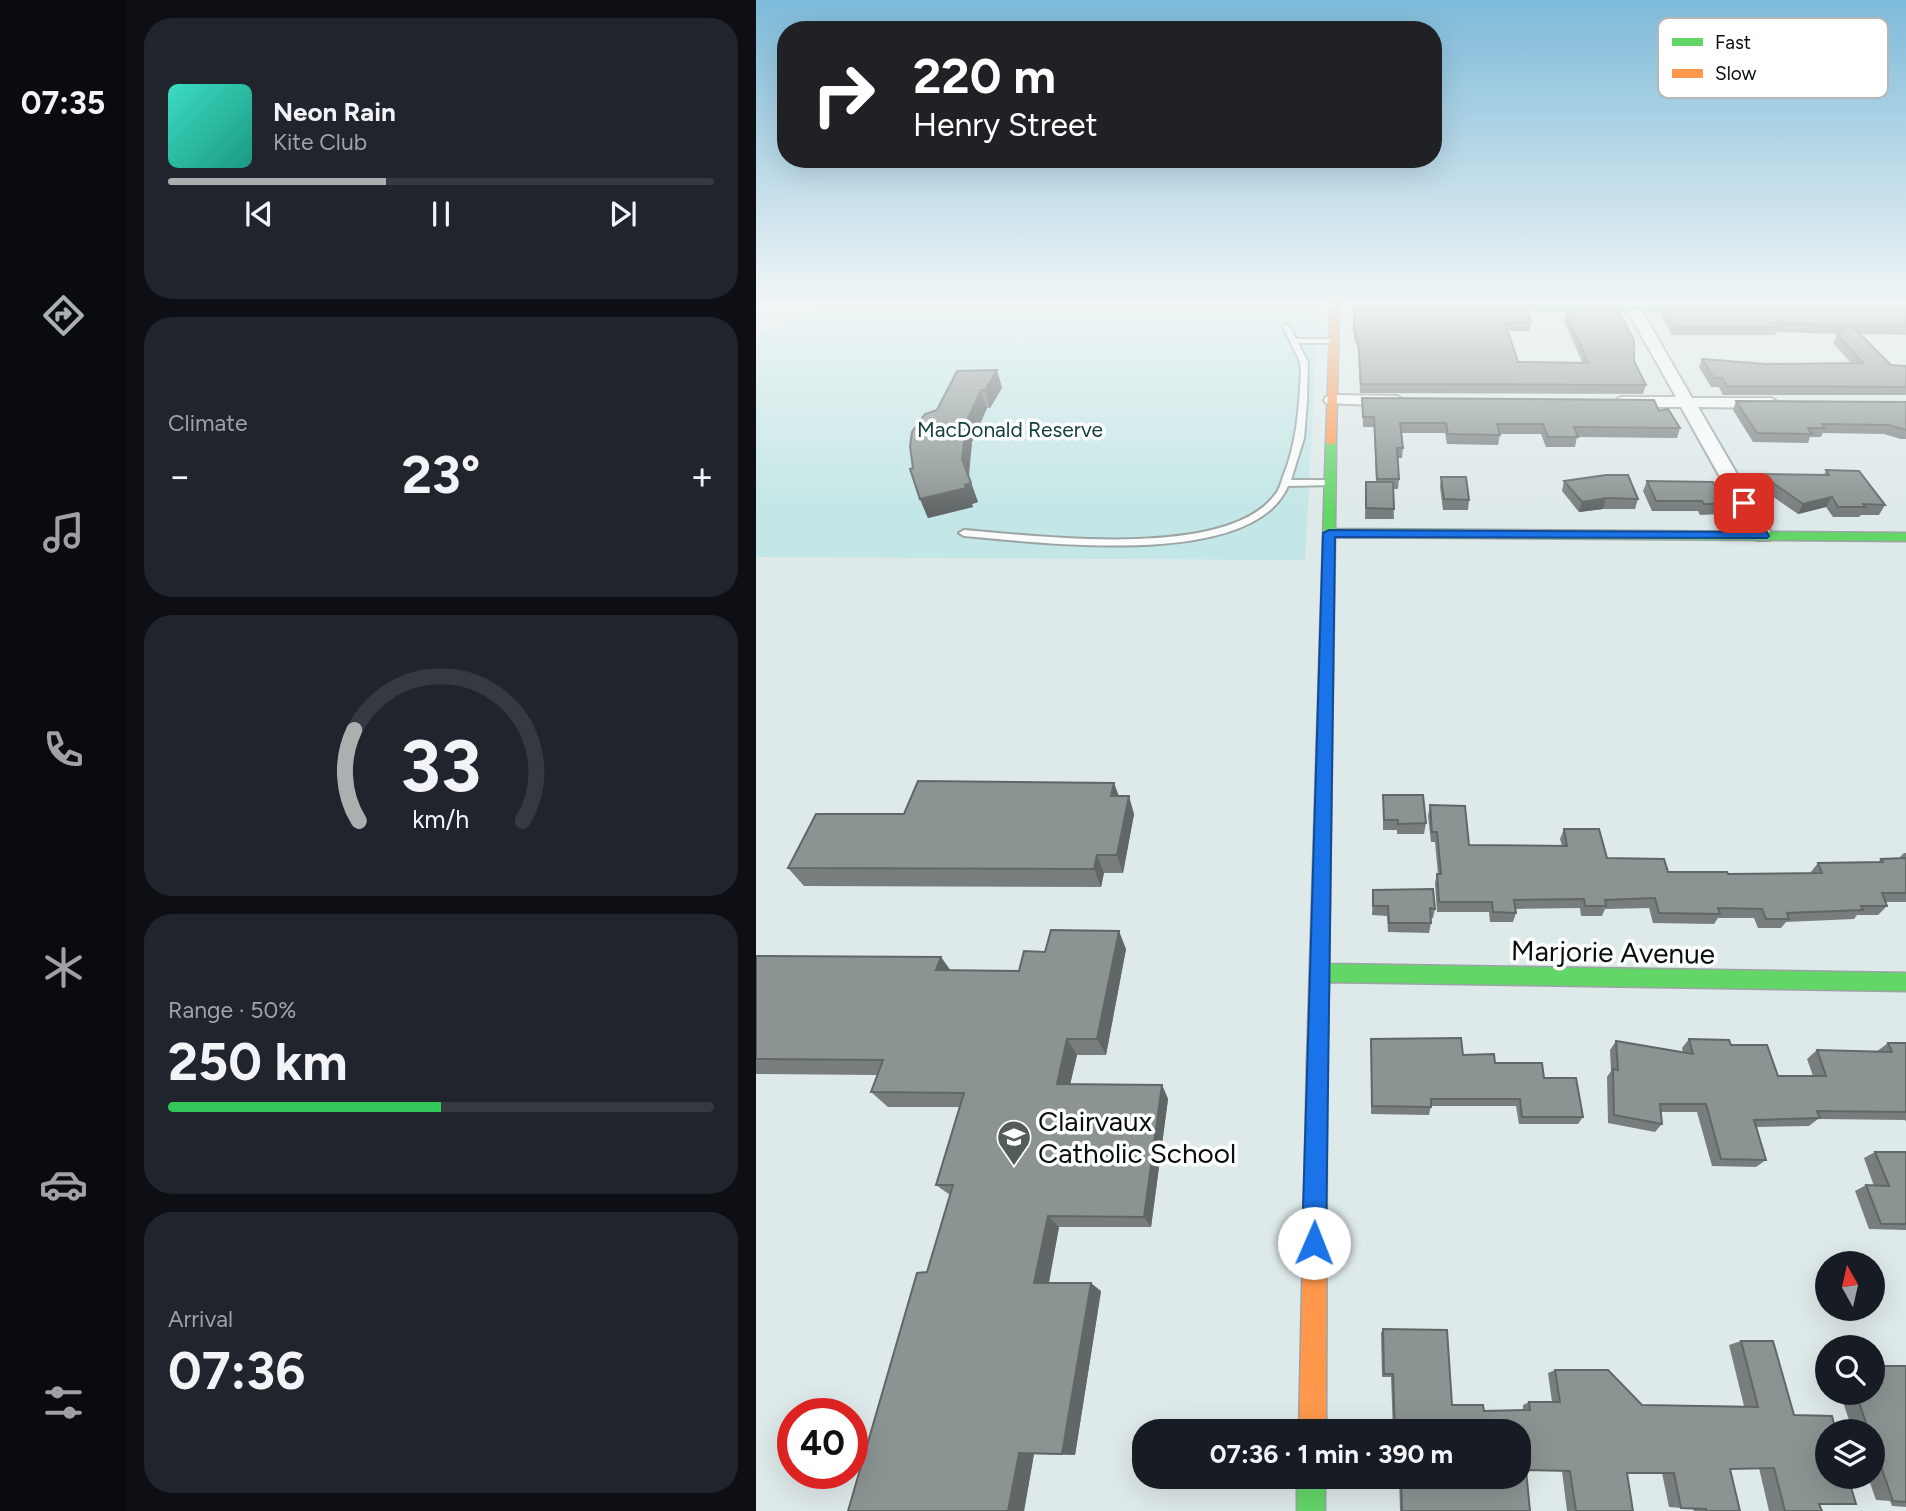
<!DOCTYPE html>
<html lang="en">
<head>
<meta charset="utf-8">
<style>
  body { margin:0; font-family:Figtree,sans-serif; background:#20242c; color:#f1f3f6; height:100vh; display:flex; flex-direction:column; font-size:26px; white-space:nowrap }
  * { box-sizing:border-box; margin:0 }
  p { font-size:23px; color:#9ea1a6 }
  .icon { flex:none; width:38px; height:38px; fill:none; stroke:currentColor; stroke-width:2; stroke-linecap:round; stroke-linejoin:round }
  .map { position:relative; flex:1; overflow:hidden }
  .side { display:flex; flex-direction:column; gap:18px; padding:18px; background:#0d0f14; width:630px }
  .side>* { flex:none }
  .banner { position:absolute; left:21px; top:21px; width:665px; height:147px; border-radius:28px; box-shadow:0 7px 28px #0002; background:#202124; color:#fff; overflow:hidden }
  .needle { width:46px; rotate:352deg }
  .fabs { position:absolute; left:1059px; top:1251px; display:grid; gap:14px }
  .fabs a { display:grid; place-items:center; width:70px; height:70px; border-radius:50%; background:#171b24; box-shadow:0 7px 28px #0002; font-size:35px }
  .speed { position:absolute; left:21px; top:1398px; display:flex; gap:14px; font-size:35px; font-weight:700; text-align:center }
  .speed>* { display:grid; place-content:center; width:91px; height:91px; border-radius:50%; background:#171b24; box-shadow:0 7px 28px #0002; line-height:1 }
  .speed .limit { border:10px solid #d22; background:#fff; color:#111 }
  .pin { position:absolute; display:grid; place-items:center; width:60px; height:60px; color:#fff; margin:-30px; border-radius:14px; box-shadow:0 4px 10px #0006 }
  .me { position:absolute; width:77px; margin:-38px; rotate:1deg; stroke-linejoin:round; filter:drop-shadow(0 0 5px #0008) }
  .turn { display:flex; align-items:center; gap:24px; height:147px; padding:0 21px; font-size:32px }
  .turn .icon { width:91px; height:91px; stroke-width:2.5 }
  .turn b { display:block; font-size:49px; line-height:60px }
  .big { font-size:52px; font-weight:700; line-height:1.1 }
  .side .tile { flex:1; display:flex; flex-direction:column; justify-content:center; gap:10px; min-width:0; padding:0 24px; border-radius:28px; background:#20242c }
  .side .dial { align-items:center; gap:0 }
  .dial svg { height:182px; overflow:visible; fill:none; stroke:#363941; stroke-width:7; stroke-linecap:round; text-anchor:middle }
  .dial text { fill:#f1f3f6; stroke:none }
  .song { display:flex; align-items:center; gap:21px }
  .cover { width:84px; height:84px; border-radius:10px; background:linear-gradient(135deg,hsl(170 70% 55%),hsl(170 70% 35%)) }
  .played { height:7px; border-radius:4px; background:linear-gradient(90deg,#aaafb0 40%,#363941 40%) }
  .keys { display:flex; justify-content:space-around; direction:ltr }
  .heat { display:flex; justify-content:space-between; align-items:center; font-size:38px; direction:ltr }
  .charge { height:10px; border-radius:5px; background:linear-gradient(90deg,#34c759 50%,#363941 0) }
  .trip { position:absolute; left:376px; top:1419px; width:399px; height:70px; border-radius:28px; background:#171b24; box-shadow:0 7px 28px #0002; font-weight:700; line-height:70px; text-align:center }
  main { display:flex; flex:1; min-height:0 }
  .dock { display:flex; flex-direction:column; width:126px; justify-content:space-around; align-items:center; background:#090b0e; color:#9ea1a6 }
  .dock .icon { width:49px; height:49px }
  .dock .on { color:#aaafb0 }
  .dock b { font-size:32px; color:#f1f3f6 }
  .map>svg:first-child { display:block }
</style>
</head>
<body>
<main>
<nav class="dock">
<b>07:35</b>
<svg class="icon on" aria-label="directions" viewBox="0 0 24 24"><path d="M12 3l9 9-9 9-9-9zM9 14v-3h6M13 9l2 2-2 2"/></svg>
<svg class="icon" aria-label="music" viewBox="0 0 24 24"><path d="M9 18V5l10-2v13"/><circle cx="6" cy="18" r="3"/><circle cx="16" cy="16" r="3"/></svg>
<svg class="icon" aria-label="phone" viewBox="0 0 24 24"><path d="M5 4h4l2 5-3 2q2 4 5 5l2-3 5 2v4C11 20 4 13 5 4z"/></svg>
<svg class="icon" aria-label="climate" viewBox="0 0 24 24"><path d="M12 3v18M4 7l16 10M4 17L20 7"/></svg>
<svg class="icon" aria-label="car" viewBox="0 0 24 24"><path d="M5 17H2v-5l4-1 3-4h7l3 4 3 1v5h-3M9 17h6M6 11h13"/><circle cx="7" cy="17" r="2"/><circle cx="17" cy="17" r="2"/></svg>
<svg class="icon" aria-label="filters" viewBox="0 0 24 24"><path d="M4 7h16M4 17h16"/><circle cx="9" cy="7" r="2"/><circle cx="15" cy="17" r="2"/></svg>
</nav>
<section class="side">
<div class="tile">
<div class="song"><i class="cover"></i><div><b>Neon Rain</b><p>Kite Club</p></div></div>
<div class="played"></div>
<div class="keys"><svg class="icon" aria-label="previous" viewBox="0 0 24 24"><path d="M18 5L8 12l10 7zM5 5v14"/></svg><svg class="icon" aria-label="pause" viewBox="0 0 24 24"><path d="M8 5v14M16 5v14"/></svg><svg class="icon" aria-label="next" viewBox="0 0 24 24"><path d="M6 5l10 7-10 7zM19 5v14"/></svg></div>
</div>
<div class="tile"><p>Climate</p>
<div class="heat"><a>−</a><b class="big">23°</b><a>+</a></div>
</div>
<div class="tile dial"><svg viewBox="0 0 100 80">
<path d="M14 69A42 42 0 1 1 86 69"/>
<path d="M14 69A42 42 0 0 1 12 29" stroke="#aaafb0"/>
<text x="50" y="56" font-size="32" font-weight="700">33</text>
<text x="50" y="72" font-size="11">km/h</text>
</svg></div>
<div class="tile"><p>Range · 50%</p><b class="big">250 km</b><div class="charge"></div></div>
<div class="tile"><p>Arrival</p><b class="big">07:36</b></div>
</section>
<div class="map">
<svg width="1150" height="1511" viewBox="0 0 1150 1511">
  <rect width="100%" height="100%" fill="#dee9e9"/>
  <!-- green -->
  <path fill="#c3e6e6" d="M86,301H563L549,560L0,557V334Z"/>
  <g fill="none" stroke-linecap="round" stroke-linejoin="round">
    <!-- lane casing -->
    <g stroke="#9ba3a3" stroke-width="4">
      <path id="lane" d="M530,324L533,326L540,339H578L581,341L578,343H542L552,362L551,400L548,438L535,480H574L577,481V485L532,486C496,571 283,542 208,536L203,533L208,530C282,536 468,560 518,496C523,491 525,483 527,477C541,443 543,408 545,372L544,362L527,326Z"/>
    </g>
    <!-- street casing -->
    <g stroke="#9ba3a3" stroke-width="4">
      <path id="street" d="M866,301H880L936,398H1015L1023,403L1015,408L942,407L1017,536L1014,540H1000L997,536L925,407H865L857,402L865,397H920Z
        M576,395L641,396L649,401L641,406L570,403L568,400L570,397Z"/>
    </g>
    <!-- fast casing -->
    <g stroke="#9ba3a3" stroke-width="3">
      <path id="fast" d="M612,305L1150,307V313L609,309L608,307Z
        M575,439L580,442L579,529L1150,533V541L579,537L573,964L1150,973V991L573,982L571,1063L568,1070L561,1073L554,1070L551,1063L570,442Z
        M541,1477H569V1511H541Z"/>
    </g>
    <!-- slow casing -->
    <g stroke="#9ba3a3" stroke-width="3">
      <path id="slow" d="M575,301H583L580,442L575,445L570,442Z
        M561,1053L568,1056L571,1063L570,1432H543L551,1063L554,1056Z"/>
    </g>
    <!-- lane -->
    <use href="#lane" fill="#fafcfc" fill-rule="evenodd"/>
    <!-- street -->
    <use href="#street" fill="#fafcfc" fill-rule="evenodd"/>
    <!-- fast -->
    <use href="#fast" fill="#63d668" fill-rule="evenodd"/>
    <!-- slow -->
    <use href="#slow" fill="#ff974d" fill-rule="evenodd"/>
  </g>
  <!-- wall -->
  <path fill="#787e7e" d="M598,307L775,323L773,331H752L762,362H826L808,320L810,312L878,361L890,385L887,394L604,393L602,348L598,339Z
    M908,309L1150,310V335L1105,334L1135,365L1150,366V395H967L963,387H955L943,367L946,359L1010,364L1095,363L1077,343L1082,334L1020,332L1019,335H916L906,317Z
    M241,370L246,388L234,408H231L216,442L213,477L222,502L216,504L217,507L172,518L164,499L157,468L181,410Z
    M606,398L903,411L924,428L921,438L821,437L819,447H790L785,434H744L742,445L691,444L689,433H645L647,448L646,458H641L643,479L642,489H637L638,519H609L610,482H620L618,427H607Z
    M980,401L1150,402V439H1145L1128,434L1067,433L1065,437H1054L1052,443L997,442L977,410Z
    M1070,470L1129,505L1123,515H1105L1103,517H1077L1070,507L1042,514L1000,485L1004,474L1068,475Z
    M685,477L713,500L712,510H687L684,487Z
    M808,481L882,499L879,509H847L823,512L806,491Z
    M891,481L970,504L966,514L944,515L942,511H896L887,491Z
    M358,783L363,796L378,814L367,873H348L345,887L48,886L32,868L148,814Z
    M627,795L670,823L668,834H641V830H627Z
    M674,805L713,845L806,846L804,839L808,829L851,858L912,872L972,874L1054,873L1062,863L1122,862L1125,859L1143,858L1148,853H1150V902H1130L1131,906L1122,915H1101L1098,919L1030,922L1025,928H1002L998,918H962L958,924L897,923L893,908L849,909L846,916H825L824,908L759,909L760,913L757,922H734L733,912H681L679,883L681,874H682L679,842H675L672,816Z
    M617,890L679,909L677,918H675V923L673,933L632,932L631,916L616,915Z
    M370,949L350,1055H321L314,1084L406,1085L412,1099L395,1227H303L293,1283L345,1291L319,1455L278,1454L268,1511H92L171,1272L194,1195L180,1185L203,1107H132L115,1092L121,1075L0,1074V956L195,970L263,971L289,952Z
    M615,1039L707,1055L739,1063L788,1078L827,1117L822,1124H763L760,1106H675L673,1115L615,1114Z
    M933,1039L975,1045L1022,1076H1057L1051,1059L1061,1050L1120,1052L1132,1043H1150V1122L1149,1120L1062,1119L1053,1126L1000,1127L1010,1160L1000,1167L956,1166L941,1112H905L906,1124L899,1132L852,1123L851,1077L855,1071L854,1050L860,1041L927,1053L926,1048Z
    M1119,1152H1150V1230L1113,1229L1099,1191L1110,1185L1118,1186L1108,1158Z
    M627,1329L696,1405L728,1411L767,1410V1405L773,1402H796L792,1373L799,1370L886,1405L988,1406L973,1345L985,1341L1063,1504L1066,1511H1013L1003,1468L974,1469L984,1511H938L937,1509L913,1507L906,1473H871L877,1511H811L806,1471L770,1470L774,1511H644L643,1477L763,1432H637L635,1377H626L625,1333Z
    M1150,1366V1507L1136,1506L1134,1501L1120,1500L1112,1477H1116V1432H1097L1084,1393H1116Z"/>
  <!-- shaded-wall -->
  <path fill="#616767" d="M241,370L246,388L234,408L229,390Z
    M225,390L231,408L216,442L212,478L206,459L210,423Z
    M215,483L222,502L216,504L217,507L172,518L164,499Z
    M1076,497L1070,507L1042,514L1047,504Z
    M850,498L847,509L823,512L826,502Z
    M358,783L364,801L355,796Z
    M373,796L378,814L367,873L361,855Z
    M341,855L348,873L345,887L338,869Z
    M363,931L370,949L350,1055L341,1039Z
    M185,957L198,975L180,970Z
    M311,1039L321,1055L311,1098L301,1084Z
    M406,1085L412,1099L395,1227L388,1217Z
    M292,1216L303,1227L291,1291L278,1283Z
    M335,1283L345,1291L319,1455L306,1454Z
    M263,1453L278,1454L268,1511H252Z"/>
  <!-- building -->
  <path fill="#8b9393" stroke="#616767" stroke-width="2" d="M598,307L770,308L775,323H749L762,362L832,363L810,312L861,309L878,340V361L890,385L605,384L602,339L598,331Z
    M908,309L1150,310V326H1096L1135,365L1150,366V387L971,386L966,378H958L946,359L1010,364L1107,363L1081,334L1091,326L1019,323L1022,327H919Z
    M241,370L229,390H225L210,423L206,459L215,483L209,485L210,488L164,499L154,469L157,468L154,446L156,432L169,414L181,410L201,371Z
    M606,398L898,400L903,411L912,409L924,428L818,427L822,437H792L787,424H741L744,435L692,434L690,423H644L647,448H641L643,479H621L618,417H607Z
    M980,401L1150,402V430L1133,425L1066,424L1069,428H1052L1056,434L1001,433Z
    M1070,470L1103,471L1129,505L1107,504L1109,507H1082L1076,497L1047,504L1004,474L1073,475Z
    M850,475H872L882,499L850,498L826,502L808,481Z
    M685,477H710L713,500L688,499Z
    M891,481L957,482L970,504H948L946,501H900Z
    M610,482H637L638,509L610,508Z
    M162,781L358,783L355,796H373L361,855H341L338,869L32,868L60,814H148Z
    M627,795H667L670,823L642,824V820H628Z
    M674,805L709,806L713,845L811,846L808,829H843L851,858L908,859L912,872H971L972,874L1066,873L1062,863L1127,862L1125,859L1150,858V893H1126L1131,906H1105L1107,910L1031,913L1033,919H1010L1006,909L962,908L964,914L903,913L899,898L849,900L850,906H829L828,899L758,900L760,913L737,912L736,902H683L681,874H685L681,832H676Z
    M677,889L679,909L674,908L675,923H633L632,906H617V890Z
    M295,930L363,931L341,1039H311L301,1084L406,1085L388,1217L292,1216L278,1283H335L306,1454L263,1453L252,1511H92L161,1273L171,1272L197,1185H180L208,1093L115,1092L127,1060L0,1059V956L185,957L180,970L263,971L268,951L289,952Z
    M705,1038L707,1055L738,1054L739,1063H786L788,1078H820L827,1117H766L764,1099H675V1107L616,1106L615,1039Z
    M933,1039L973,1040L975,1045H1011L1022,1076H1070L1061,1050L1136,1052L1132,1043H1150V1112L1061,1111L1064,1118L998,1120L1010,1160L965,1159L950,1104H904L906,1124L858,1115L857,1069L862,1070L860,1041L937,1054Z
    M1119,1152H1150V1224H1125L1110,1185L1133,1186Z
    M627,1329L691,1330L696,1405H727L728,1411L774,1410L773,1402H804L799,1370H852L886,1405L1002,1407L985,1341H1017L1038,1415L1076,1416L1080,1432H1071V1477H1092L1100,1504H1063L1066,1511H1029L1018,1468L974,1469L984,1511H950V1509L925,1508L918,1473H871L877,1511H820L814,1471L770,1470L774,1511H646L645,1477H763V1432H639L637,1374H628Z
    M1116,1366H1150V1502L1137,1501L1116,1441V1432H1113L1100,1393H1116Z"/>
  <!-- sky -->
  <linearGradient id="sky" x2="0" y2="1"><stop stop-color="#7dbad9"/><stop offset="0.59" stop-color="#f0f5f5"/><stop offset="1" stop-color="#f0f5f5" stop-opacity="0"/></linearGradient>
  <rect width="1150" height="512" fill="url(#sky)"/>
  <!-- route -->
  <path fill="#1a73e8" stroke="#114b97" stroke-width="2" d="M984,500H992L1013,536L1011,538L579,537L570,1243L567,1251L558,1255L550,1251L546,1243L567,533L573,530L998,532L982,503Z"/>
  <!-- icons -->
  <defs>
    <g id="school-pin" transform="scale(1.75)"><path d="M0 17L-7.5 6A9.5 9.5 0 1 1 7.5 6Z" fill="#535b5b" stroke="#fff"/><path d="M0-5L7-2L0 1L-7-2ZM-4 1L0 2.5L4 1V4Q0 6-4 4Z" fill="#fff"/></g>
  </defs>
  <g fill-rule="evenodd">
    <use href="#school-pin" x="258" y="1137"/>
  </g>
  <g text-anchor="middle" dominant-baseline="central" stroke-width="7" stroke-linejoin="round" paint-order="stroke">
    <!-- far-park labels -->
    <g font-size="21" fill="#144041" stroke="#fff">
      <text x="254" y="429">MacDonald Reserve</text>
    </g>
    <!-- near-street labels -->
    <g font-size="28" fill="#080f0f" stroke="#fff">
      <text transform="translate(857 952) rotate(1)">Marjorie Avenue</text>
    </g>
    <!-- near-poi labels -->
    <g font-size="28" fill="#080f0f" stroke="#fff" text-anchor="start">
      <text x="282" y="1121">Clairvaux<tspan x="282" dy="32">Catholic School</tspan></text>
    </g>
  </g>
  <!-- legend -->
  <rect x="902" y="18" width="230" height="80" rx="10" fill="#fff" stroke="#b5b7b7" stroke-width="2"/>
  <rect x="916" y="38" width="31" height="8" fill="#63d668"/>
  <rect x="916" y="69" width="31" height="9" fill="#ff974d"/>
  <g font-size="19" fill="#080f0f">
    <text x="959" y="49">Fast</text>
    <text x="959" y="80">Slow</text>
  </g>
</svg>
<div class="fabs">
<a><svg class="needle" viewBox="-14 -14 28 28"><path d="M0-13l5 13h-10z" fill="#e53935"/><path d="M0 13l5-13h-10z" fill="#9ea1a6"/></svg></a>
<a><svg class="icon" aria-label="search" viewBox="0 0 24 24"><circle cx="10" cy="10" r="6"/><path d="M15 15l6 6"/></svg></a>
<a><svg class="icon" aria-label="layers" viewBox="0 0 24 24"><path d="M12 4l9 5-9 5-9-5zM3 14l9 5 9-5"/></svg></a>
</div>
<div class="speed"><div class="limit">40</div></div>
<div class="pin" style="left:988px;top:503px;background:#d93025"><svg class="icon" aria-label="arrive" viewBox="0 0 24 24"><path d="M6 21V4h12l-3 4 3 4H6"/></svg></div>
<svg class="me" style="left:558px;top:1243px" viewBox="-20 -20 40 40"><circle r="19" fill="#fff"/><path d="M0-13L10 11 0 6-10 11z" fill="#1a73e8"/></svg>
<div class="trip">07:36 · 1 min · 390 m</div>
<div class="banner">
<div class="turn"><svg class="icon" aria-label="right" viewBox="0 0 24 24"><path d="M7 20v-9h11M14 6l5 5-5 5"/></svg><div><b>220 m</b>Henry Street</div></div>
</div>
</div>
</main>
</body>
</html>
